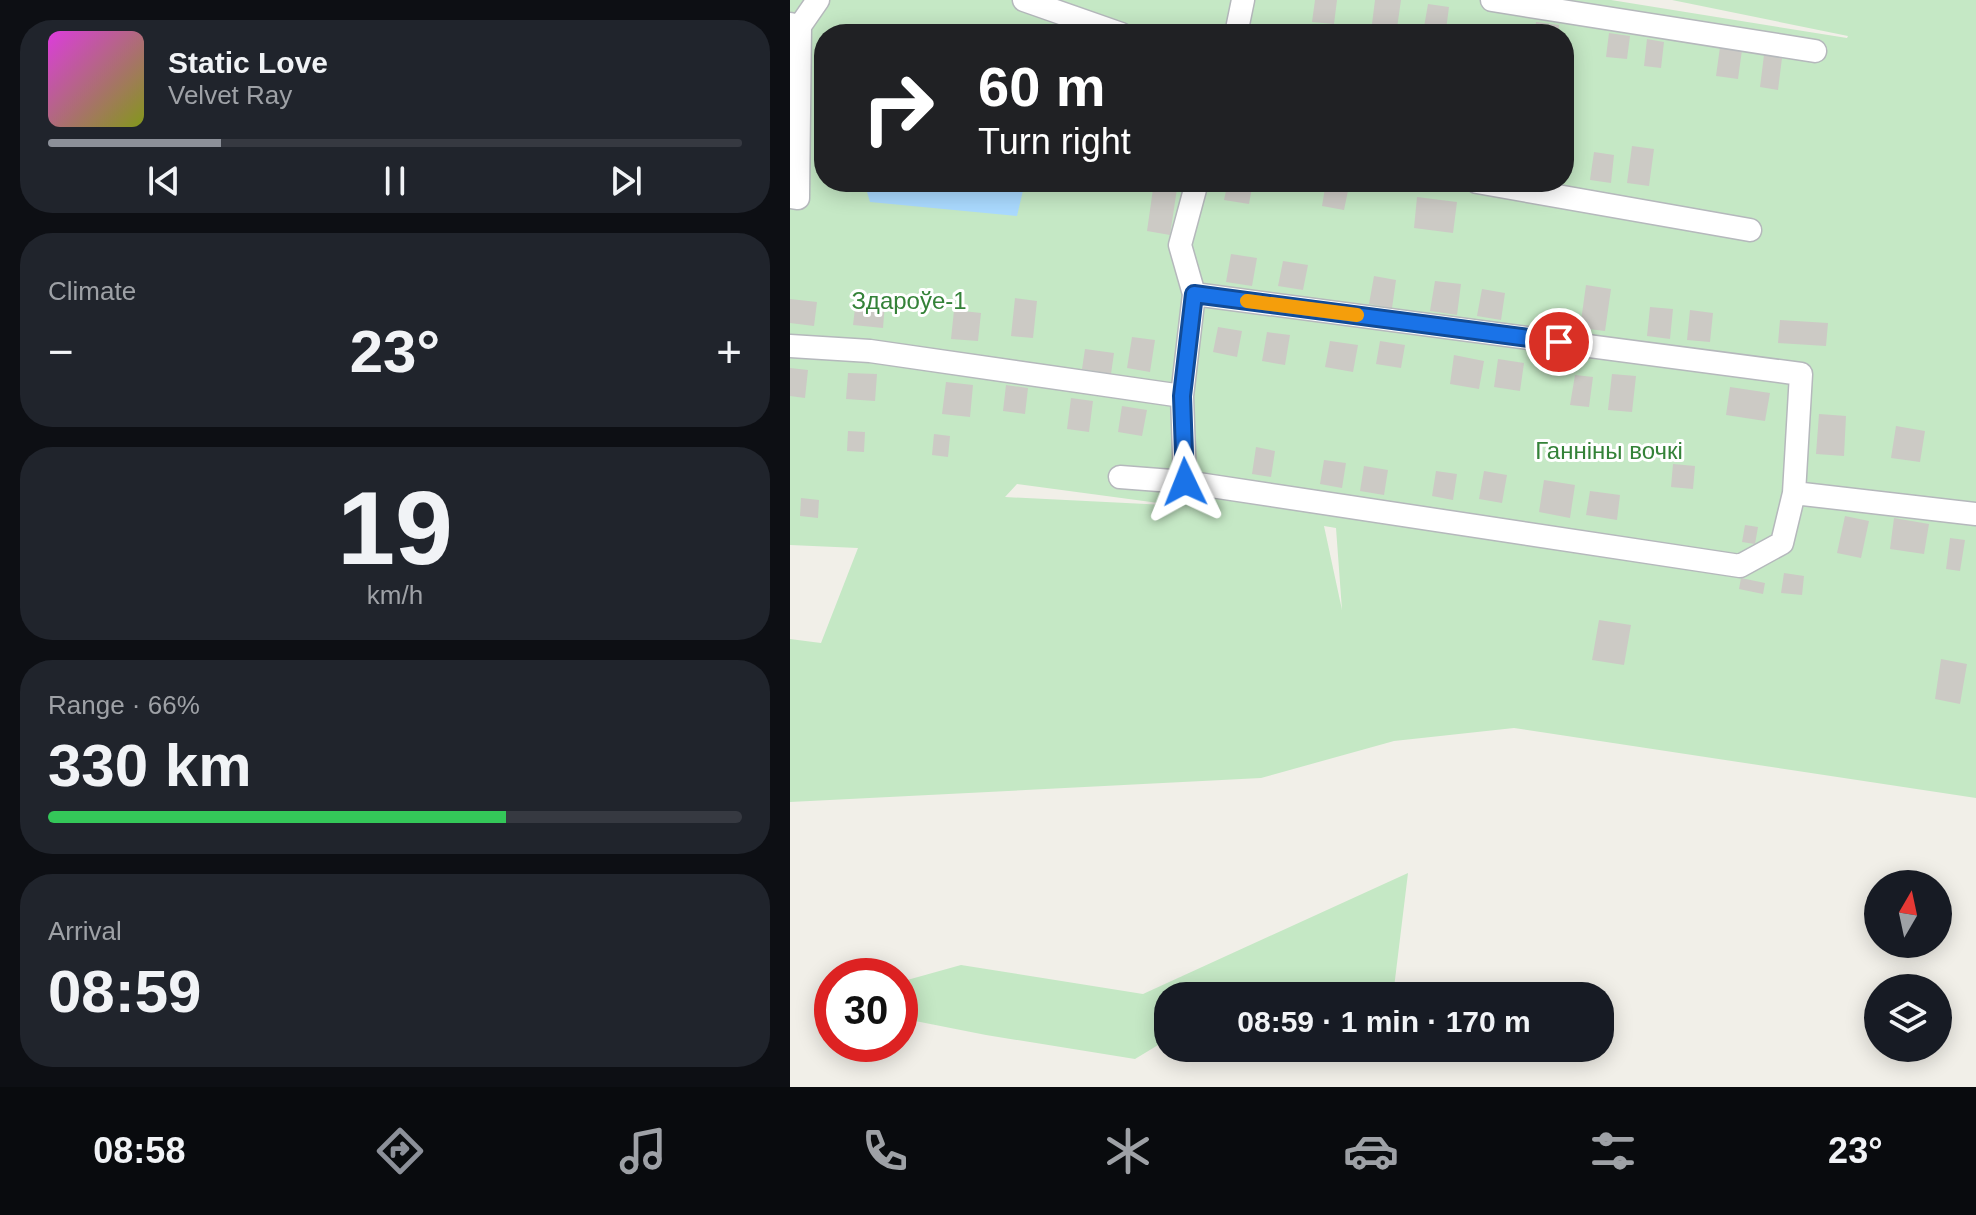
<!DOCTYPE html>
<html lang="en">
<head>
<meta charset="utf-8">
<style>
  body { margin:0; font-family:Helvetica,sans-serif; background:#20242c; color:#f1f3f6; height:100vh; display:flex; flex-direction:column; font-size:30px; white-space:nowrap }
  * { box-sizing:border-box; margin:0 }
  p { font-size:26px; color:#9ea1a6 }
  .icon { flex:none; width:44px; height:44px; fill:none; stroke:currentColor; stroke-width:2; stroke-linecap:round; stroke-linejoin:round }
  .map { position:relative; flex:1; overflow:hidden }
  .drawer { display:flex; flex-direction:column; gap:20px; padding:20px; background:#0d0f14; width:790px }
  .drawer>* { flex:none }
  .hud { position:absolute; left:24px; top:24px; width:760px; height:168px; border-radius:32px; box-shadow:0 4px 20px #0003; background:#202124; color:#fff; overflow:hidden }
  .needle { width:52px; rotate:9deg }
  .controls { position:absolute; left:1074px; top:870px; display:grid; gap:16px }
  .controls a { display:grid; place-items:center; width:88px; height:88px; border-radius:50%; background:#171b24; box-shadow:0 4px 20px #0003; font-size:40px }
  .speed { position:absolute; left:24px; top:958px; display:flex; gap:16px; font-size:40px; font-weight:700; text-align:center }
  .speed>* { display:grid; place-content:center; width:104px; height:104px; border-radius:50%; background:#171b24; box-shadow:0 4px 20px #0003; line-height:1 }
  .speed .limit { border:12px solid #d22; background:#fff; color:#111 }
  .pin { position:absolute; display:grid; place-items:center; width:68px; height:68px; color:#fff; margin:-34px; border:4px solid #fff; border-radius:50%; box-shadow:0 2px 8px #0007 }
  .me { position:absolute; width:88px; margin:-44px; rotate:358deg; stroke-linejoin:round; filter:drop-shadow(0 0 6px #0008) }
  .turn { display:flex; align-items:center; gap:28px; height:168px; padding:0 32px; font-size:36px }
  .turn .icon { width:104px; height:104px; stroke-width:2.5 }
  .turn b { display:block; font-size:56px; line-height:68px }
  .big { font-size:60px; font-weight:600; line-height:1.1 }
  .drawer .widget { flex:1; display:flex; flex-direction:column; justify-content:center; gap:12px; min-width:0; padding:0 28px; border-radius:32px; background:#20242c }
  .drawer .dial { align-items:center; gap:0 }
  .dial b { font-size:104px; line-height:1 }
  .song { display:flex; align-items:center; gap:24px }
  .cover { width:96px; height:96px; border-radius:12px; background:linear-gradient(135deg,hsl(300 70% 55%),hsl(70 70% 35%)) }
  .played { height:8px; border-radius:4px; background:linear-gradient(90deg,#8c9099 25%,#363941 25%) }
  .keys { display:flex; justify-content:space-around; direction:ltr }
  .heat { display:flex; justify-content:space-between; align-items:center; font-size:44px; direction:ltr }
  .charge { height:12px; border-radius:6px; background:linear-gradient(90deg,#34c759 66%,#363941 0) }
  .trip { position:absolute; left:364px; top:982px; width:460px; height:80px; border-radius:32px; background:#171b24; box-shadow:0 4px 20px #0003; font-weight:600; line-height:80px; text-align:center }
  .dock { display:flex; height:128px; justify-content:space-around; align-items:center; background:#090b0e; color:#9ea1a6 }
  .dock .icon { width:56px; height:56px }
  .dock .current { color:#8c9099 }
  .dock b { font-size:36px; color:#f1f3f6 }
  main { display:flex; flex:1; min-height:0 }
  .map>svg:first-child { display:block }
</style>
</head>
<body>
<main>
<section class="drawer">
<div class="widget">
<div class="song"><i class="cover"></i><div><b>Static Love</b><p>Velvet Ray</p></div></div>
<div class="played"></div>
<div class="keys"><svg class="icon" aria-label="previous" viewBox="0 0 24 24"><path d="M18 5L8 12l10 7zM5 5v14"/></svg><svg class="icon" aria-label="pause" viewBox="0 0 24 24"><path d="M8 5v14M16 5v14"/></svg><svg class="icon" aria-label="next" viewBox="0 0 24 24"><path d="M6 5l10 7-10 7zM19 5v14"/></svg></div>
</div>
<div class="widget"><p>Climate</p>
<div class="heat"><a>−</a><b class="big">23°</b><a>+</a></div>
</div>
<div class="widget dial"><b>19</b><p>km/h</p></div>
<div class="widget"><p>Range · 66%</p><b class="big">330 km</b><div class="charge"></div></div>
<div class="widget"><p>Arrival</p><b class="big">08:59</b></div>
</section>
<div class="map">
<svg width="1186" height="1087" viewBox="0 0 1186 1087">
  <rect width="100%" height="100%" fill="#f1efe8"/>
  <!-- green -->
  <path fill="#c5e8c5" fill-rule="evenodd" d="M0,0H821L1057,38L1058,36L882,0H1186V798L724,728L604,741L471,778L0,802V639L31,643L68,548L0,545ZM34,34H774V182H34ZM227,484L376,504V505L215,497ZM534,526L546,528L552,610Z
    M618,873L603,996H378V1039L345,1059L196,1035L110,1018V982L171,965L353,994Z"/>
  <!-- water -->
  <path fill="#aadaff" d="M74,182H235L227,216L80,202Z"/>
  <!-- building -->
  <path fill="#cccac5" d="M525,0H547L544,24L522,22Z
    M585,0H611L607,28L582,24Z
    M638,4L659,7L656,30L634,27Z
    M746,22L769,25L768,34H745Z
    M819,33L840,36L837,59L816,57Z
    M857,39L874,42L871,68L854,66Z
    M930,47L952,50L948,79L926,76Z
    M974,55L992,58L988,90L970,87Z
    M842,146L864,149L859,186L837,183Z
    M804,152L824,155L821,183L800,180Z
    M364,182H388L380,235L357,231Z
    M438,182H463L459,204L434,200Z
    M536,182L559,186L554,210L532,206Z
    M627,197L667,202L663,233L624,228Z
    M441,254L467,258L462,286L436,282Z
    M493,261L518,265L513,290L488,286Z
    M584,276L606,280L602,308L579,304Z
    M645,281L671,284L667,315L640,311Z
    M796,285L821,289L815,331L790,328Z
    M692,289L715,293L711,320L687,316Z
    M225,298L247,301L243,338L221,336Z
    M0,299L27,302L24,326L0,323Z
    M66,300L95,303L93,328L63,325Z
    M860,307L883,309L880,339L857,336Z
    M164,310L191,313L188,341L161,339Z
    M900,310L923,313L920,342L897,340Z
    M990,320L1038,323L1036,346L988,343Z
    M428,327L452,331L447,357L423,352Z
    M477,332L500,335L495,365L472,361Z
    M342,337L365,340L360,372L337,368Z
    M540,341L568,345L563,372L535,367Z
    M590,341L615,345L611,368L586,364Z
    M295,349L324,353L321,374L292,369Z
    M664,355L694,361L689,389L660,384Z
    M708,359L734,363L730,391L704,387Z
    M0,368L18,370L15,398L0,396Z
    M58,373L87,374L85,401L56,399Z
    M822,374L846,376L842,412L818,410Z
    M785,375L803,377L799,407L780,405Z
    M156,382L183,385L180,417L152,414Z
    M216,385L238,388L235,414L213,411Z
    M940,387L980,393L975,421L936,415Z
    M281,398L303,401L299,432L277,429Z
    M332,406L357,410L352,436L328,432Z
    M1029,414L1056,416L1054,456L1026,454Z
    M1106,426L1135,431L1130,462L1101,458Z
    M58,431L75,432L74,452L57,451Z
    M144,434L160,436L158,457L142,455Z
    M466,447L485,451L481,477L462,474Z
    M534,460L556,463L552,488L530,484Z
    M883,464L905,466L903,489L881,487Z
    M574,466L598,470L594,495L570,491Z
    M646,471L667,474L663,500L642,496Z
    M694,471L717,475L712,503L689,499Z
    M754,480L785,485L780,518L749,512Z
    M800,491L830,495L827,520L796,515Z
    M11,498L29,500L28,518L10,516Z
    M1055,516L1079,521L1071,558L1047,553Z
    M1104,518L1139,524L1134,554L1100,549Z
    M955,525L968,527L965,544L952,542Z
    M1160,538L1175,540L1170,571L1156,569Z
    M994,573L1014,576L1012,595L991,593Z
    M951,578L975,583L973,594L949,589Z
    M809,620L841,625L834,665L802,660Z
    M1151,659L1177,664L1170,704L1145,699Z"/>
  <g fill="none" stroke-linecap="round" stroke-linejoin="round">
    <!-- minor casing -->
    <g stroke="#b5b8bc" stroke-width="25">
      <path id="minor" d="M234,0L331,34
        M702,0L1025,51
        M0,24L10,26L8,198L0,197
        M10,26L28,0
        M446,34L453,0
        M687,182L960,230
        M0,346L80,351L392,396
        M330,477L395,482L950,566L992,543L1004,493L1011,374L404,294
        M395,482L392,396L404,294L390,245L407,182
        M1004,493L1186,514"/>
    </g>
    <!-- minor -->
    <use href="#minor" stroke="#fff" stroke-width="22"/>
  </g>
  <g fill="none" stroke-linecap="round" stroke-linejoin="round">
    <!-- route casing -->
    <g stroke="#114b97" stroke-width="20">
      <path id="route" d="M395,482L392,396L404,294L769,342"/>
    </g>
    <!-- route -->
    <use href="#route" stroke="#1a73e8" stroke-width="14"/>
    <!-- slow -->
    <path stroke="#f59e0b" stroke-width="14" d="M457,301L567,315"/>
  </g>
  <g text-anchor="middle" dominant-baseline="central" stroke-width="6" stroke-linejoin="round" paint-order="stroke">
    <!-- park labels -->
    <g font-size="24" fill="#348238" stroke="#fff">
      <text x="119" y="300">Здароўе-1</text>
      <text x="819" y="450">Ганніны вочкі</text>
    </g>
  </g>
</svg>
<div class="controls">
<a><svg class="needle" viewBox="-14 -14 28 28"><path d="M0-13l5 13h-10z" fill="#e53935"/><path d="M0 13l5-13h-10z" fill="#9ea1a6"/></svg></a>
<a><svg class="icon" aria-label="layers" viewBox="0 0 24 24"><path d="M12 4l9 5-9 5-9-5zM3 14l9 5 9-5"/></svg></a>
</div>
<div class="speed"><div class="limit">30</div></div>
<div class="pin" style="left:769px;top:342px;background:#d93025"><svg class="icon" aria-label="arrive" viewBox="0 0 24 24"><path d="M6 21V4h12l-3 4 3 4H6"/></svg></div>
<svg class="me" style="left:395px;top:482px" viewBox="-20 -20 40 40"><path d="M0-17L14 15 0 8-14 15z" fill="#1a73e8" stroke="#fff" stroke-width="4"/></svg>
<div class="trip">08:59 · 1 min · 170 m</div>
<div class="hud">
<div class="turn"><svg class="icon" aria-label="right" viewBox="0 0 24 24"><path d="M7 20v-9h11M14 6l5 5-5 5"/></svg><div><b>60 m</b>Turn right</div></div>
</div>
</div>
</main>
<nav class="dock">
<b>08:58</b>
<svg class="icon current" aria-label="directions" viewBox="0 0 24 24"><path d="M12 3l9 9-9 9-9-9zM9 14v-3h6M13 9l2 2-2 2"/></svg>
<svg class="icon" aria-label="music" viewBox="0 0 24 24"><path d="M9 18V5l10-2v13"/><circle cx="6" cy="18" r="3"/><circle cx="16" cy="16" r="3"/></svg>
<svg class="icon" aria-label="phone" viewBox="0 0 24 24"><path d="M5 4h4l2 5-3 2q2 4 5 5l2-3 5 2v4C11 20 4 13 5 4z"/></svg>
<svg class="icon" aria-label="climate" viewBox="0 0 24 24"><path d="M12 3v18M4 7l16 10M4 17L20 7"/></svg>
<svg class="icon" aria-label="car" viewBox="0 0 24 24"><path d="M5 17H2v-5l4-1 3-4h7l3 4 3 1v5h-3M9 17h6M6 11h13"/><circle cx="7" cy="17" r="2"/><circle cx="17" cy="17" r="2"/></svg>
<svg class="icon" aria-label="filters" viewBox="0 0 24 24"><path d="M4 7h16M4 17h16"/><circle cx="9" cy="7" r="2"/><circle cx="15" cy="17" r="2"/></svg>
<b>23°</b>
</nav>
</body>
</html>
